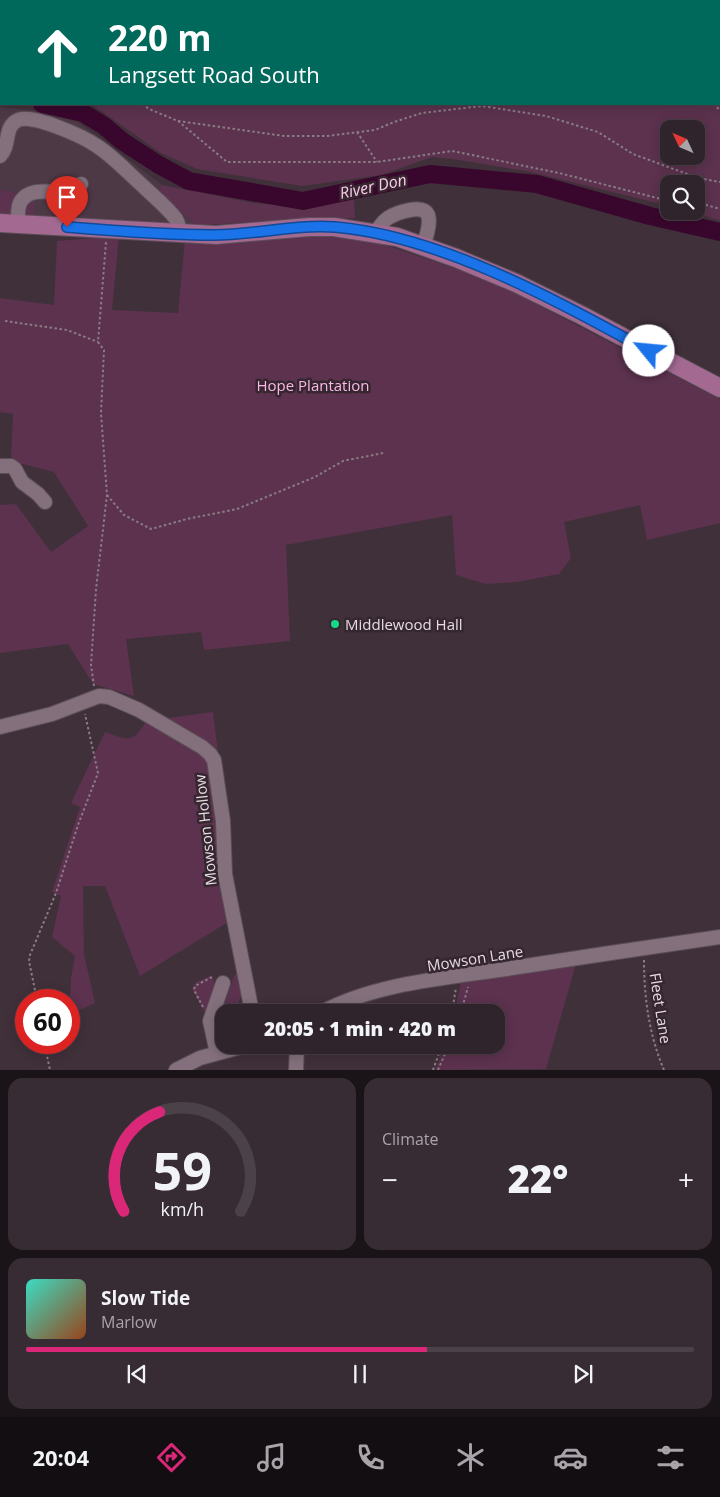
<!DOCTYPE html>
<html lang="en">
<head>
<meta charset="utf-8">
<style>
  body { margin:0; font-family:"Open Sans",sans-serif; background:#382c34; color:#f1f3f6; height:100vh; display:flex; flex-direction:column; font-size:19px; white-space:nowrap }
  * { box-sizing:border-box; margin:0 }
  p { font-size:16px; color:#a8a4a9 }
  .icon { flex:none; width:28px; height:28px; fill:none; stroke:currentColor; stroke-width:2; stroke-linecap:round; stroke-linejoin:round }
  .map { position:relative; height:1070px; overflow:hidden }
  .side { display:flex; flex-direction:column; gap:8px; padding:8px; background:#1a1418; flex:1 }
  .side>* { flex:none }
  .hud { position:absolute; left:0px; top:0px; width:720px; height:105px; box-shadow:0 2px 12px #0003,0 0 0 1px #4b4148; background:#00695c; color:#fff; overflow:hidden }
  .needle { width:32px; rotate:314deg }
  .tools { position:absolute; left:660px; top:120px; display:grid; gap:10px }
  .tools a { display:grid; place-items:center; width:45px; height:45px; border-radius:10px; background:#30242c; box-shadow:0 2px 12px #0003,0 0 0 1px #4b4148; font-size:25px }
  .speed { position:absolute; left:15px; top:989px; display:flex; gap:10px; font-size:25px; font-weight:700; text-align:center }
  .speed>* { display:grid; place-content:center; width:65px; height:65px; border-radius:50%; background:#30242c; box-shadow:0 2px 12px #0003,0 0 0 1px #4b4148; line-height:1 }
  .speed .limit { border:8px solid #d22; background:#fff; color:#111 }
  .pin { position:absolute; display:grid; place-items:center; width:42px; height:42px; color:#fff; margin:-51px -21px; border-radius:50% 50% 50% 0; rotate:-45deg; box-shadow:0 0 5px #0007 }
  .pin .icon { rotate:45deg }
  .me { position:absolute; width:55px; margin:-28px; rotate:298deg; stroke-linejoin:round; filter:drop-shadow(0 0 4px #0008) }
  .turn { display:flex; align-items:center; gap:18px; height:105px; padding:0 25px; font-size:22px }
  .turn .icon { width:65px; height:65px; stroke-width:2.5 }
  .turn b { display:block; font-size:35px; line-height:42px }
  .big { font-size:38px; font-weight:800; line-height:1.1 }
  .side .tile { flex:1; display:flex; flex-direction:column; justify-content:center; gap:8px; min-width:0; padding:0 18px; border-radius:15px; background:#382c34 }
  .side .dial { align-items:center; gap:0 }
  .dial svg { height:130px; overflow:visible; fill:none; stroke:#4b4148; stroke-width:7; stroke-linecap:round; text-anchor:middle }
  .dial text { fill:#f1f3f6; stroke:none }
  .song { display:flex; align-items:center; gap:15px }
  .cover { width:60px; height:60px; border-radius:8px; background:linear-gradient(135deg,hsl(170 70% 55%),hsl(20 70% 35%)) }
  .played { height:5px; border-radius:2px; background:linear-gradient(90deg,#db2777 60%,#4b4148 60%) }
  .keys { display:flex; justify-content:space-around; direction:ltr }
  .heat { display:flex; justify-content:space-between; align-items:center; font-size:28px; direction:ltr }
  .side .tiles { flex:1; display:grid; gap:8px; grid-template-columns:1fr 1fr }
  .tile:last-child { grid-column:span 2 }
  .trip { position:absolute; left:215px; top:1004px; width:290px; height:50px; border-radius:15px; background:#30242c; box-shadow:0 2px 12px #0003,0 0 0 1px #4b4148; font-weight:800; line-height:50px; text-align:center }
  .menu { display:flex; height:80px; justify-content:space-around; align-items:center; background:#130e12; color:#a8a4a9 }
  .menu .icon { width:35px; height:35px }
  .menu .current { color:#db2777 }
  .menu b { font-size:22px; color:#f1f3f6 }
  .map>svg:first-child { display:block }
</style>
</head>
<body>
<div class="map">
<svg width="720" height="1070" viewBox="0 0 720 1070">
  <rect width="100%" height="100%" fill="#40303a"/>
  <!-- built -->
  <path fill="#4d3846" d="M0,107L41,111L78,122L162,185L159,192L196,225L34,215L33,198L0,189Z"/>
  <!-- green -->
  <path fill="#5c324e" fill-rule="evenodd" d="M0,0H720V221L691,211H696V184H669V206L531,172L453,159L432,157L381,175L302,186L197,169L161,153L91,104H719V1H1V91ZM669,129H696V156H669Z
    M162,185L253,203L301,207L354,197L355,218L196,225L158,192Z
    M0,189L34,198V215L24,222L0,221Z
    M324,231L379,243L487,279L720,399V523L647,540L640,505L564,522L571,558L559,574L517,582L486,584L456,575L452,515L286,545L290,641L204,650L201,632L126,639L134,696L93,684L68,644L0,653V505L16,504L51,552L88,526L54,472L11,461L13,414L0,412V298L54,305L57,241L119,236L112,310L178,313L185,239Z
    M213,712L238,916L140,976L105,886H83L84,954L95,1003L69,1015L71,978L75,956L52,937L61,896L52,892L80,807L71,803L105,732C128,740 133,744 146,721Z
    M576,964L546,1069L435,1070L445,1045H496V1012H455L461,982Z
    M240,968L245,988L234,1012H224V1035L220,1028L219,1021L233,978Z
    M212,975L216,988L207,1011H204L192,989L196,982Z"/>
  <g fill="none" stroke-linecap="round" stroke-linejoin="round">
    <!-- river -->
    <path stroke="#39072d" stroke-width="18" d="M0,94H1
      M42,104L83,113L103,125L122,141L159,165L189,181L303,201L430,174L537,184L650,216L720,232"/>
    <!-- minor casing -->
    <g stroke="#5b4e57" stroke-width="16">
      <path id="minor" d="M0,156C11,145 3,127 18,120C32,113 84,137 97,146C114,157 128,173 143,186C154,197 167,207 176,219C179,224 179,228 179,234
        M18,224C18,217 17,207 21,201C31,186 52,194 67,191C72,190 77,186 81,184
        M375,233C379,228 383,221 388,218C396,213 423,203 428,215C431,224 426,238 423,246
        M0,466H11L15,469L22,482L38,494L45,502
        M0,727L52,714L99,696L109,697L139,710L202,747L210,754L214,760L223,821L225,874L252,1012
        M322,1012C377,983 446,978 506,969C577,958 649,947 720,937
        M217,1053L210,1021L223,983
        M176,1070L200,1058L248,1045
        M296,1070L297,1045"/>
    </g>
    <!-- major casing -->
    <g stroke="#5b4e57" stroke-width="20">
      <path id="major" d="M0,223L216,235L309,227H334L397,237L456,258L516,283L581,315L720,388"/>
    </g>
    <!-- path -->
    <path stroke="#8a7c85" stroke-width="2" stroke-dasharray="2.5 2.5" stroke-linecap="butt" d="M671,0V1
      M0,56L1,57
      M142,104L149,109L178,121L284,136H327L375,130L394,122L422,113L482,106L546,116L598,132L633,154L698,178L720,182
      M713,104L720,110
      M178,121L227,162H377L452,151L559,173L669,201
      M357,132L377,162
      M696,202L720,209
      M5,321L67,330L98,342
      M107,495L124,515L151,529L187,519L237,509L315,477L343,461L383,453
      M94,686L91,665L96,589L107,495L101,413L104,350L98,342L106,242
      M644,960C644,997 649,1035 664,1070
      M37,1000L29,961L30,955L56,893L78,825L98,773L85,714
      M203,1007L194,990L195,986L212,977
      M452,1012L456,988
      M461,1012L468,987
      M44,1042L50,1070
      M433,1070L442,1045
      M438,1070L449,1045"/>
    <!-- minor -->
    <use href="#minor" stroke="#83707c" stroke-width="14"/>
    <!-- major -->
    <use href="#major" stroke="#a36991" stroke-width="18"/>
  </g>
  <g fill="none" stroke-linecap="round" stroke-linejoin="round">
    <!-- route casing -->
    <g stroke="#114b97" stroke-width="12">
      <path id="route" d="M67,227C116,231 166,235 214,235C255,235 295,224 335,227C441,236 557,301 649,351"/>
    </g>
    <!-- route -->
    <use href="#route" stroke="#1a73e8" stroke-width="9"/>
  </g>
  <!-- markers -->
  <circle fill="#14d989" stroke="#352630" stroke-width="2" cx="335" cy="624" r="5"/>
  <g text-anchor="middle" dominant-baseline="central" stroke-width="5" stroke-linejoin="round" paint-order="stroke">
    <!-- park labels -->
    <g font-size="15" fill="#fcb8e5" stroke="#352630">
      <text x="313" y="385">Hope Plantation</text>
    </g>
    <!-- poi labels -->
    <g font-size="15" fill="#e5dbe1" stroke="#352630" text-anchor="start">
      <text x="345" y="624">Middlewood Hall</text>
    </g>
    <!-- street labels -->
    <g font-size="15" fill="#e5dbe1" stroke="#352630">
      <text transform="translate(205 830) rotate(-96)">Mowson Hollow</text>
      <text transform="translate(475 958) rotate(-9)">Mowson Lane</text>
      <text transform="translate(661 1008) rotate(81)">Fleet Lane</text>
    </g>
    <!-- water labels -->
    <g font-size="16" font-style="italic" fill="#fdc9eb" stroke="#352630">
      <text transform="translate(373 186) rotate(-12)">River Don</text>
    </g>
  </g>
</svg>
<div class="tools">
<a><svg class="needle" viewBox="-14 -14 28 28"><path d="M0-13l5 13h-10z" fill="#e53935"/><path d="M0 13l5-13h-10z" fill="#a8a4a9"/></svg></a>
<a><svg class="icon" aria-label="search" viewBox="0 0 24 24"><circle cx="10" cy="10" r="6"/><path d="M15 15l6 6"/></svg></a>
</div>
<div class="speed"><div class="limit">60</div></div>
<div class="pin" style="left:67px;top:227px;background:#d93025"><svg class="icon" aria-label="arrive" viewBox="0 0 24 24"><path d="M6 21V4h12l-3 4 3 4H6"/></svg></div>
<svg class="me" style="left:649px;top:351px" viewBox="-20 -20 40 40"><circle r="19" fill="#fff"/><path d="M0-13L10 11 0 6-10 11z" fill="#1a73e8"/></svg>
<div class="trip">20:05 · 1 min · 420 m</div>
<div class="hud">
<div class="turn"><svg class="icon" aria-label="ahead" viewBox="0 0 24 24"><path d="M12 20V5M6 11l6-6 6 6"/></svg><div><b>220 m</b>Langsett Road South</div></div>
</div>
</div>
<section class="side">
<div class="tiles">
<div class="tile dial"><svg viewBox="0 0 100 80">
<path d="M14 69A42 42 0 1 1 86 69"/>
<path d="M14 69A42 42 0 0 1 36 8" stroke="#db2777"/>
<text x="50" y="56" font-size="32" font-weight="700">59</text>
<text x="50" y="72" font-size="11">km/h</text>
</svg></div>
<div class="tile"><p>Climate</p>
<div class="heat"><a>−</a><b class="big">22°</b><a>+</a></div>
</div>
<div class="tile">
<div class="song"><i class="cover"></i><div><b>Slow Tide</b><p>Marlow</p></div></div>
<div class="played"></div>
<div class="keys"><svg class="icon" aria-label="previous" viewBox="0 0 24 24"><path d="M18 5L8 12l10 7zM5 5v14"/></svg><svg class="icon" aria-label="pause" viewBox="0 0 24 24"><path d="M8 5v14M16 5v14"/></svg><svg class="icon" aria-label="next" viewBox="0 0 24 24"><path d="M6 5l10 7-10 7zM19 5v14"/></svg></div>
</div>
</div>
</section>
<nav class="menu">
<b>20:04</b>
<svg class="icon current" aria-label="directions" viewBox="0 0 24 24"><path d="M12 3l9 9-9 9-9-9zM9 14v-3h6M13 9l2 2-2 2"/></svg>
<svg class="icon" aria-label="music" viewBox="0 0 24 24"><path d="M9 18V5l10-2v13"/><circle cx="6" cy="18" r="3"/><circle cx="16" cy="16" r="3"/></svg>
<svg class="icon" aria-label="phone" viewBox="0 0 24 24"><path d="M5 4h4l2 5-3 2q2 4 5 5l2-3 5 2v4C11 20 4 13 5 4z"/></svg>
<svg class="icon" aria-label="climate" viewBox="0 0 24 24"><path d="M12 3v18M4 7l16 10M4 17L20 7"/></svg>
<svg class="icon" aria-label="car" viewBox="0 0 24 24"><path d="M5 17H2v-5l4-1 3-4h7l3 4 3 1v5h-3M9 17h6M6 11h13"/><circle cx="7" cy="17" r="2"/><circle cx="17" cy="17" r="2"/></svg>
<svg class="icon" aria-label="filters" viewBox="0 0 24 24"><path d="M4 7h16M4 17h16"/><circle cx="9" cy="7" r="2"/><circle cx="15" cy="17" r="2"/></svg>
</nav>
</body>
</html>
